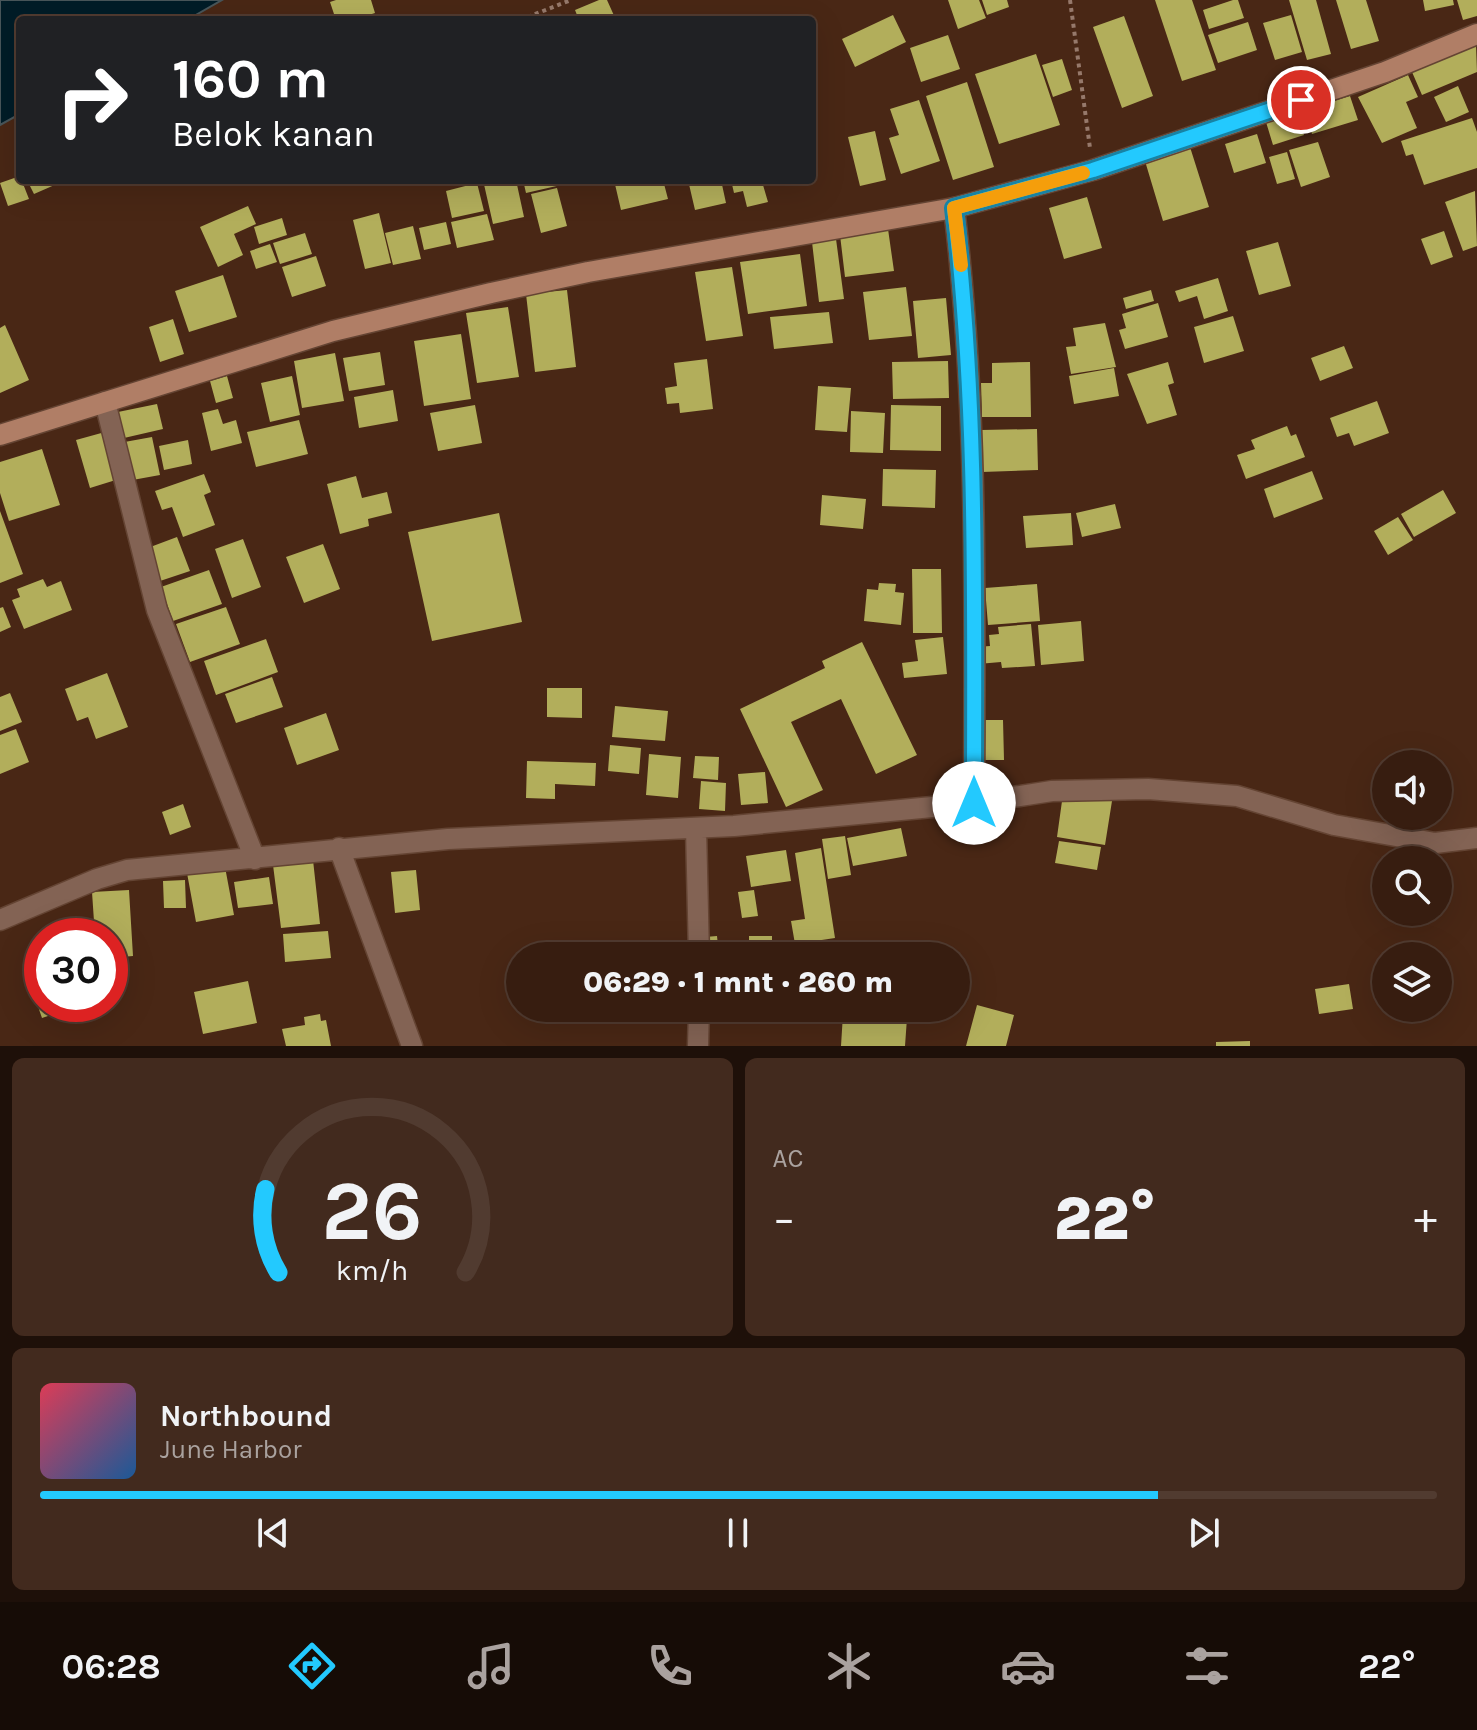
<!DOCTYPE html>
<html lang="id">
<head>
<meta charset="utf-8">
<style>
  body { margin:0; font-family:Karla,sans-serif; background:#422a1e; color:#f1f3f6; height:100vh; display:flex; flex-direction:column; font-size:30px; white-space:nowrap }
  * { box-sizing:border-box; margin:0 }
  p { font-size:26px; color:#aaa29f }
  .icon { flex:none; width:44px; height:44px; fill:none; stroke:currentColor; stroke-width:2; stroke-linecap:round; stroke-linejoin:round }
  .map { position:relative; height:1046px; overflow:hidden }
  .side { display:flex; flex-direction:column; gap:12px; padding:12px; background:#1e1009; flex:1 }
  .side>* { flex:none }
  .top-card { position:absolute; left:16px; top:16px; width:800px; height:168px; border-radius:8px; box-shadow:0 8px 32px #0002,0 0 0 2px #513b30; background:#202124; color:#fff; overflow:hidden }
  .buttons { position:absolute; left:1372px; top:750px; display:grid; gap:16px }
  .buttons a { display:grid; place-items:center; width:80px; height:80px; border-radius:50%; background:#371d10; box-shadow:0 8px 32px #0002,0 0 0 2px #513b30; font-size:40px }
  .speed { position:absolute; left:24px; top:918px; display:flex; gap:16px; font-size:40px; font-weight:700; text-align:center }
  .speed>* { display:grid; place-content:center; width:104px; height:104px; border-radius:50%; background:#371d10; box-shadow:0 8px 32px #0002,0 0 0 2px #513b30; line-height:1 }
  .speed .limit { border:12px solid #d22; background:#fff; color:#111 }
  .pin { position:absolute; display:grid; place-items:center; width:68px; height:68px; color:#fff; margin:-34px; border:4px solid #fff; border-radius:50%; box-shadow:0 2px 8px #0007 }
  .me { position:absolute; width:88px; margin:-44px; rotate:0deg; stroke-linejoin:round; filter:drop-shadow(0 0 6px #0008) }
  .turn { display:flex; align-items:center; gap:28px; height:168px; padding:0 24px; font-size:36px }
  .turn .icon { width:104px; height:104px; stroke-width:2.5 }
  .turn b { display:block; font-size:56px; line-height:68px }
  .big { font-size:60px; font-weight:800; line-height:1.1 }
  .side .card { flex:1; display:flex; flex-direction:column; justify-content:center; gap:12px; min-width:0; padding:0 28px; border-radius:12px; background:#422a1e }
  .side .dial { align-items:center; gap:0 }
  .dial svg { height:208px; overflow:visible; fill:none; stroke:#513b30; stroke-width:7; stroke-linecap:round; text-anchor:middle }
  .dial text { fill:#f1f3f6; stroke:none }
  .song { display:flex; align-items:center; gap:24px }
  .cover { width:96px; height:96px; border-radius:12px; background:linear-gradient(135deg,hsl(350 70% 55%),hsl(210 70% 35%)) }
  .played { height:8px; border-radius:4px; background:linear-gradient(90deg,#23c9fe 80%,#513b30 80%) }
  .keys { display:flex; justify-content:space-around; direction:ltr }
  .heat { display:flex; justify-content:space-between; align-items:center; font-size:44px; direction:ltr }
  .side .tiles { flex:1; display:grid; gap:12px; grid-template-columns:1fr 1fr }
  .card:last-child { grid-column:span 2 }
  .trip { position:absolute; left:506px; top:942px; width:464px; height:80px; border-radius:40px; background:#371d10; box-shadow:0 8px 32px #0002,0 0 0 2px #513b30; font-weight:800; line-height:80px; text-align:center }
  .dock { display:flex; height:128px; justify-content:space-around; align-items:center; background:#160c06; color:#aaa29f }
  .dock .icon { width:56px; height:56px }
  .dock .on { color:#23c9fe }
  .dock b { font-size:36px; color:#f1f3f6 }
  .map>svg:first-child { display:block }
</style>
</head>
<body>
<div class="map">
<svg width="1477" height="1046" viewBox="0 0 1477 1046">
  <rect width="100%" height="100%" fill="#492715"/>
  <!-- water -->
  <path fill="#001c27" stroke="#485559" stroke-width="2" d="M0,0H222L187,20H20V114L0,125Z"/>
  <!-- building -->
  <path fill="#b2ae5b" d="M336,0H371L375,13L353,20H336L330,2Z
    M599,0H607L616,20H579L575,10Z
    M948,0H979L986,18L958,29Z
    M982,0H1007L1009,7L987,15Z
    M1155,0H1192L1216,70L1182,81Z
    M1233,0H1238L1244,18L1209,29L1203,10Z
    M1289,0H1316L1331,54L1307,60Z
    M1336,0H1366L1379,41L1351,49Z
    M1423,0H1453L1454,5L1425,11Z
    M1457,0H1477V16L1463,20Z
    M893,15L906,42L855,67L842,39Z
    M1291,15L1302,52L1275,60L1263,23Z
    M1124,16L1153,96L1122,108L1093,27Z
    M1248,22L1257,50L1218,63L1208,35Z
    M948,35L960,69L921,82L910,48Z
    M1476,45L1477,72L1422,95L1412,72Z
    M1036,54L1060,125L999,144L975,74Z
    M1062,59L1072,90L1053,97L1042,65Z
    M1408,75L1418,97L1406,102L1417,128L1382,143L1358,97Z
    M967,82L994,167L953,180L926,96Z
    M1458,86L1469,112L1446,122L1434,97Z
    M1350,96L1358,120L1312,134L1304,110Z
    M919,100L940,161L901,174L889,138L899,135L890,109Z
    M1296,113L1304,135L1273,145L1266,122Z
    M1472,118L1477,132V168L1424,185L1413,154L1406,156L1401,141Z
    M875,131L886,180L860,186L848,137Z
    M1257,134L1266,163L1234,173L1225,144Z
    M1318,142L1330,177L1301,187L1289,150Z
    M1190,147L1209,207L1163,221L1145,161Z
    M1287,152L1295,179L1277,184L1269,157Z
    M20,176L29,199L8,206L0,183Z
    M27,180H66L34,194Z
    M483,180H516L524,217L493,224Z
    M523,180H560L561,185L526,193Z
    M614,180H663L668,199L621,210Z
    M688,180H721L726,203L695,210Z
    M731,180H780V181L763,185L768,202L747,207L743,191L734,193Z
    M477,183L484,211L452,218L446,191Z
    M557,188L567,226L541,233L531,194Z
    M1475,191L1477,246L1463,251L1445,202Z
    M1087,197L1102,248L1064,259L1049,208Z
    M248,206L256,224L234,234L243,255L218,267L200,227Z
    M379,213L391,263L365,269L353,220Z
    M487,214L494,240L457,248L451,222Z
    M282,218L287,235L259,244L254,227Z
    M446,222L451,244L424,250L419,228Z
    M413,226L421,259L393,265L385,233Z
    M888,229L894,271L845,277L840,235Z
    M1444,231L1453,257L1431,265L1421,239Z
    M305,233L312,254L280,264L273,243Z
    M836,239L844,299L819,302L812,242Z
    M1278,242L1291,286L1259,295L1246,251Z
    M270,244L277,262L256,269L250,251Z
    M800,254L807,306L748,314L740,262Z
    M316,256L326,286L292,297L282,267Z
    M732,267L743,336L706,341L695,272Z
    M223,275L237,317L189,332L175,291Z
    M1218,278L1228,311L1204,319L1197,296L1179,302L1175,291Z
    M906,287L912,336L869,340L863,292Z
    M567,290L576,367L535,372L526,294Z
    M1151,290L1154,301L1126,309L1123,298Z
    M946,298L951,355L918,358L913,301Z
    M1158,303L1168,337L1125,349L1119,330L1126,328L1122,314Z
    M508,307L519,377L477,383L466,313Z
    M829,312L833,343L774,349L770,317Z
    M1233,316L1244,351L1204,363L1194,327Z
    M173,319L184,354L160,362L149,327Z
    M1105,323L1116,367L1071,374L1066,347L1076,346L1073,328Z
    M5,325L29,380L0,393V328Z
    M461,334L471,399L424,406L414,341Z
    M1344,346L1353,368L1320,381L1311,358Z
    M380,352L385,385L349,391L343,358Z
    M335,353L344,401L302,408L294,361Z
    M707,359L713,409L680,413L679,403L667,404L665,388L677,386L674,363Z
    M948,361L949,398L893,399L892,362Z
    M1030,362L1031,417H982L981,383H992V363Z
    M1168,362L1174,383L1168,385L1177,415L1147,424L1127,374Z
    M1114,368L1119,396L1074,404L1069,376Z
    M227,376L233,398L216,403L210,381Z
    M292,376L300,415L270,422L261,383Z
    M818,386L851,388L847,432L815,430Z
    M393,390L398,421L359,428L354,397Z
    M1377,401L1389,433L1354,446L1349,433L1337,437L1330,418Z
    M157,404L163,429L124,438L118,412Z
    M475,405L482,443L438,451L430,413Z
    M891,405L941,406V451L890,450Z
    M218,409L223,424L236,420L242,443L211,451L202,413Z
    M851,411L885,413L883,453L850,452Z
    M299,420L308,454L256,467L247,432Z
    M1287,426L1291,436L1296,434L1305,457L1246,479L1237,455L1255,449L1251,440Z
    M1037,429L1038,470L982,472L981,430Z
    M105,432L119,479L90,488L76,440Z
    M152,437L160,475L127,481L119,443Z
    M188,440L192,464L164,470L159,446Z
    M42,449L60,505L9,521L0,493V462Z
    M883,469L936,470L935,508L882,506Z
    M1312,471L1323,499L1274,518L1264,489Z
    M204,474L211,492L204,495L215,525L183,537L172,507L162,510L155,491Z
    M356,476L362,498L387,492L392,513L368,519L369,526L340,534L327,484Z
    M1443,490L1456,513L1414,537L1401,514Z
    M822,495L866,499L863,529L820,525Z
    M1115,504L1121,528L1082,537L1076,513Z
    M0,511L23,574L0,583Z
    M499,513L522,622L432,641L408,532Z
    M1071,513L1073,545L1026,548L1023,516Z
    M1398,517L1413,540L1388,555L1374,531Z
    M177,537L190,571L157,582L145,549Z
    M243,539L261,587L232,598L215,549Z
    M323,544L340,589L304,603L286,557Z
    M912,569H941L942,633H913Z
    M209,570L222,604L173,621L161,587Z
    M43,579L47,587L61,581L72,610L24,629L12,600L20,597L17,589Z
    M879,583L896,584L895,592L904,593L901,625L864,621L867,589L878,590Z
    M1037,584L1040,621L988,625L985,588Z
    M3,607L11,627L0,632V608Z
    M226,607L240,644L190,662L176,624Z
    M1081,621L1084,661L1041,665L1038,625Z
    M1031,624L1035,666L1002,668L1001,662L978,664L977,647L990,646L989,635L999,634L998,627Z
    M943,637L947,674L904,678L902,663L918,661L915,640Z
    M266,639L278,672L216,695L204,661Z
    M862,642L917,755L876,774L841,699L791,722L823,790L786,807L740,709L825,668L822,661Z
    M107,673L128,727L96,739L88,717L77,721L65,689Z
    M272,677L283,707L236,723L225,694Z
    M547,688H582V718L547,717Z
    M10,693L22,722L0,731V697Z
    M615,706L668,711L665,741L612,737Z
    M326,713L339,750L297,765L284,728Z
    M976,720H1003L1004,760H976Z
    M16,729L29,762L0,774V735Z
    M610,745L641,748L639,774L608,771Z
    M649,754L681,757L678,798L646,795Z
    M695,756L719,757L718,780L693,778Z
    M527,761L596,763L595,786L555,784V799L526,798Z
    M765,772L768,803L741,805L738,774Z
    M701,781L726,783L725,811L699,809Z
    M1063,794L1112,801L1105,845L1057,837Z
    M183,804L191,827L170,835L162,812Z
    M901,828L907,856L853,866L847,838Z
    M845,836L851,875L828,879L822,839Z
    M1059,841L1101,847L1097,870L1055,863Z
    M821,848L835,938L795,944L791,921L805,919L795,853Z
    M786,850L791,881L751,887L746,856Z
    M313,860L320,924L281,928L273,865Z
    M225,867L234,915L196,922L187,873Z
    M416,870L420,910L395,913L391,872Z
    M269,877L273,904L238,908L234,882Z
    M185,880L186,908H164L163,881Z
    M129,890L133,956L110,958V936H95L92,892Z
    M754,890L758,916L742,918L738,892Z
    M83,919L86,936H56L54,923Z
    M328,931L331,958L285,962L283,934Z
    M717,936L719,956H694L693,938Z
    M749,936H772V956H749Z
    M248,981L257,1023L203,1034L194,992Z
    M1349,984L1353,1009L1319,1014L1315,989Z
    M42,989V1004H61L63,1011L42,1018L33,992Z
    M977,1005L1014,1015L1006,1046H966Z
    M880,1008H901V1015L880,1014Z
    M320,1014L321,1021L326,1020L331,1046H286L282,1029L305,1025L304,1017Z
    M843,1014L907,1018L905,1046H841Z
    M1250,1041V1046H1216V1042Z"/>
  <g fill="none" stroke-linecap="round" stroke-linejoin="round">
    <!-- street casing -->
    <g stroke="#644433" stroke-width="23">
      <path id="street" d="M105,402L157,610L255,859
        M974,803L1052,791L1148,789L1237,796L1334,825L1435,843L1477,838
        M696,828L699,956
        M339,848L412,1046
        M0,920L97,879L127,870L448,839L734,826L974,803C975,606 978,404 954,208
        M698,1046L699,1008"/>
    </g>
    <!-- secondary casing -->
    <g stroke="#644433" stroke-width="23">
      <path id="secondary" d="M0,435L333,331L491,293L588,272L954,208L1093,170L1385,72L1477,34"/>
    </g>
    <!-- path -->
    <path stroke="#96796b" stroke-width="4" stroke-dasharray="4 4" stroke-linecap="butt" d="M1070,0L1090,148
      M520,20L571,0"/>
    <!-- street -->
    <use href="#street" stroke="#836354" stroke-width="20"/>
    <!-- secondary -->
    <use href="#secondary" stroke="#b07e66" stroke-width="20"/>
  </g>
  <g fill="none" stroke-linecap="round" stroke-linejoin="round">
    <!-- route casing -->
    <g stroke="#1783a5" stroke-width="20">
      <path id="route" d="M974,803C974,605 978,405 954,208L1093,170L1301,100"/>
    </g>
    <!-- route -->
    <use href="#route" stroke="#23c9fe" stroke-width="14"/>
    <!-- slow -->
    <path stroke="#f59e0b" stroke-width="14" d="M961,265L954,208L1083,173"/>
  </g>
</svg>
<div class="buttons">
<a><svg class="icon" aria-label="sound" viewBox="0 0 24 24"><path d="M4 9h4l5-4v14l-5-4H4zM17 9q2 3 0 6"/></svg></a>
<a><svg class="icon" aria-label="search" viewBox="0 0 24 24"><circle cx="10" cy="10" r="6"/><path d="M15 15l6 6"/></svg></a>
<a><svg class="icon" aria-label="layers" viewBox="0 0 24 24"><path d="M12 4l9 5-9 5-9-5zM3 14l9 5 9-5"/></svg></a>
</div>
<div class="speed"><div class="limit">30</div></div>
<div class="pin" style="left:1301px;top:100px;background:#d93025"><svg class="icon" aria-label="arrive" viewBox="0 0 24 24"><path d="M6 21V4h12l-3 4 3 4H6"/></svg></div>
<svg class="me" style="left:974px;top:803px" viewBox="-20 -20 40 40"><circle r="19" fill="#fff"/><path d="M0-13L10 11 0 6-10 11z" fill="#23c9fe"/></svg>
<div class="trip">06:29 · 1 mnt · 260 m</div>
<div class="top-card">
<div class="turn"><svg class="icon" aria-label="right" viewBox="0 0 24 24"><path d="M7 20v-9h11M14 6l5 5-5 5"/></svg><div><b>160 m</b>Belok kanan</div></div>
</div>
</div>
<section class="side">
<div class="tiles">
<div class="card dial"><svg viewBox="0 0 100 80">
<path d="M14 69A42 42 0 1 1 86 69"/>
<path d="M14 69A42 42 0 0 1 9 37" stroke="#23c9fe"/>
<text x="50" y="56" font-size="32" font-weight="700">26</text>
<text x="50" y="72" font-size="11">km/h</text>
</svg></div>
<div class="card"><p>AC</p>
<div class="heat"><a>−</a><b class="big">22°</b><a>+</a></div>
</div>
<div class="card">
<div class="song"><i class="cover"></i><div><b>Northbound</b><p>June Harbor</p></div></div>
<div class="played"></div>
<div class="keys"><svg class="icon" aria-label="previous" viewBox="0 0 24 24"><path d="M18 5L8 12l10 7zM5 5v14"/></svg><svg class="icon" aria-label="pause" viewBox="0 0 24 24"><path d="M8 5v14M16 5v14"/></svg><svg class="icon" aria-label="next" viewBox="0 0 24 24"><path d="M6 5l10 7-10 7zM19 5v14"/></svg></div>
</div>
</div>
</section>
<nav class="dock">
<b>06:28</b>
<svg class="icon on" aria-label="directions" viewBox="0 0 24 24"><path d="M12 3l9 9-9 9-9-9zM9 14v-3h6M13 9l2 2-2 2"/></svg>
<svg class="icon" aria-label="music" viewBox="0 0 24 24"><path d="M9 18V5l10-2v13"/><circle cx="6" cy="18" r="3"/><circle cx="16" cy="16" r="3"/></svg>
<svg class="icon" aria-label="phone" viewBox="0 0 24 24"><path d="M5 4h4l2 5-3 2q2 4 5 5l2-3 5 2v4C11 20 4 13 5 4z"/></svg>
<svg class="icon" aria-label="climate" viewBox="0 0 24 24"><path d="M12 3v18M4 7l16 10M4 17L20 7"/></svg>
<svg class="icon" aria-label="car" viewBox="0 0 24 24"><path d="M5 17H2v-5l4-1 3-4h7l3 4 3 1v5h-3M9 17h6M6 11h13"/><circle cx="7" cy="17" r="2"/><circle cx="17" cy="17" r="2"/></svg>
<svg class="icon" aria-label="filters" viewBox="0 0 24 24"><path d="M4 7h16M4 17h16"/><circle cx="9" cy="7" r="2"/><circle cx="15" cy="17" r="2"/></svg>
<b>22°</b>
</nav>
</body>
</html>
